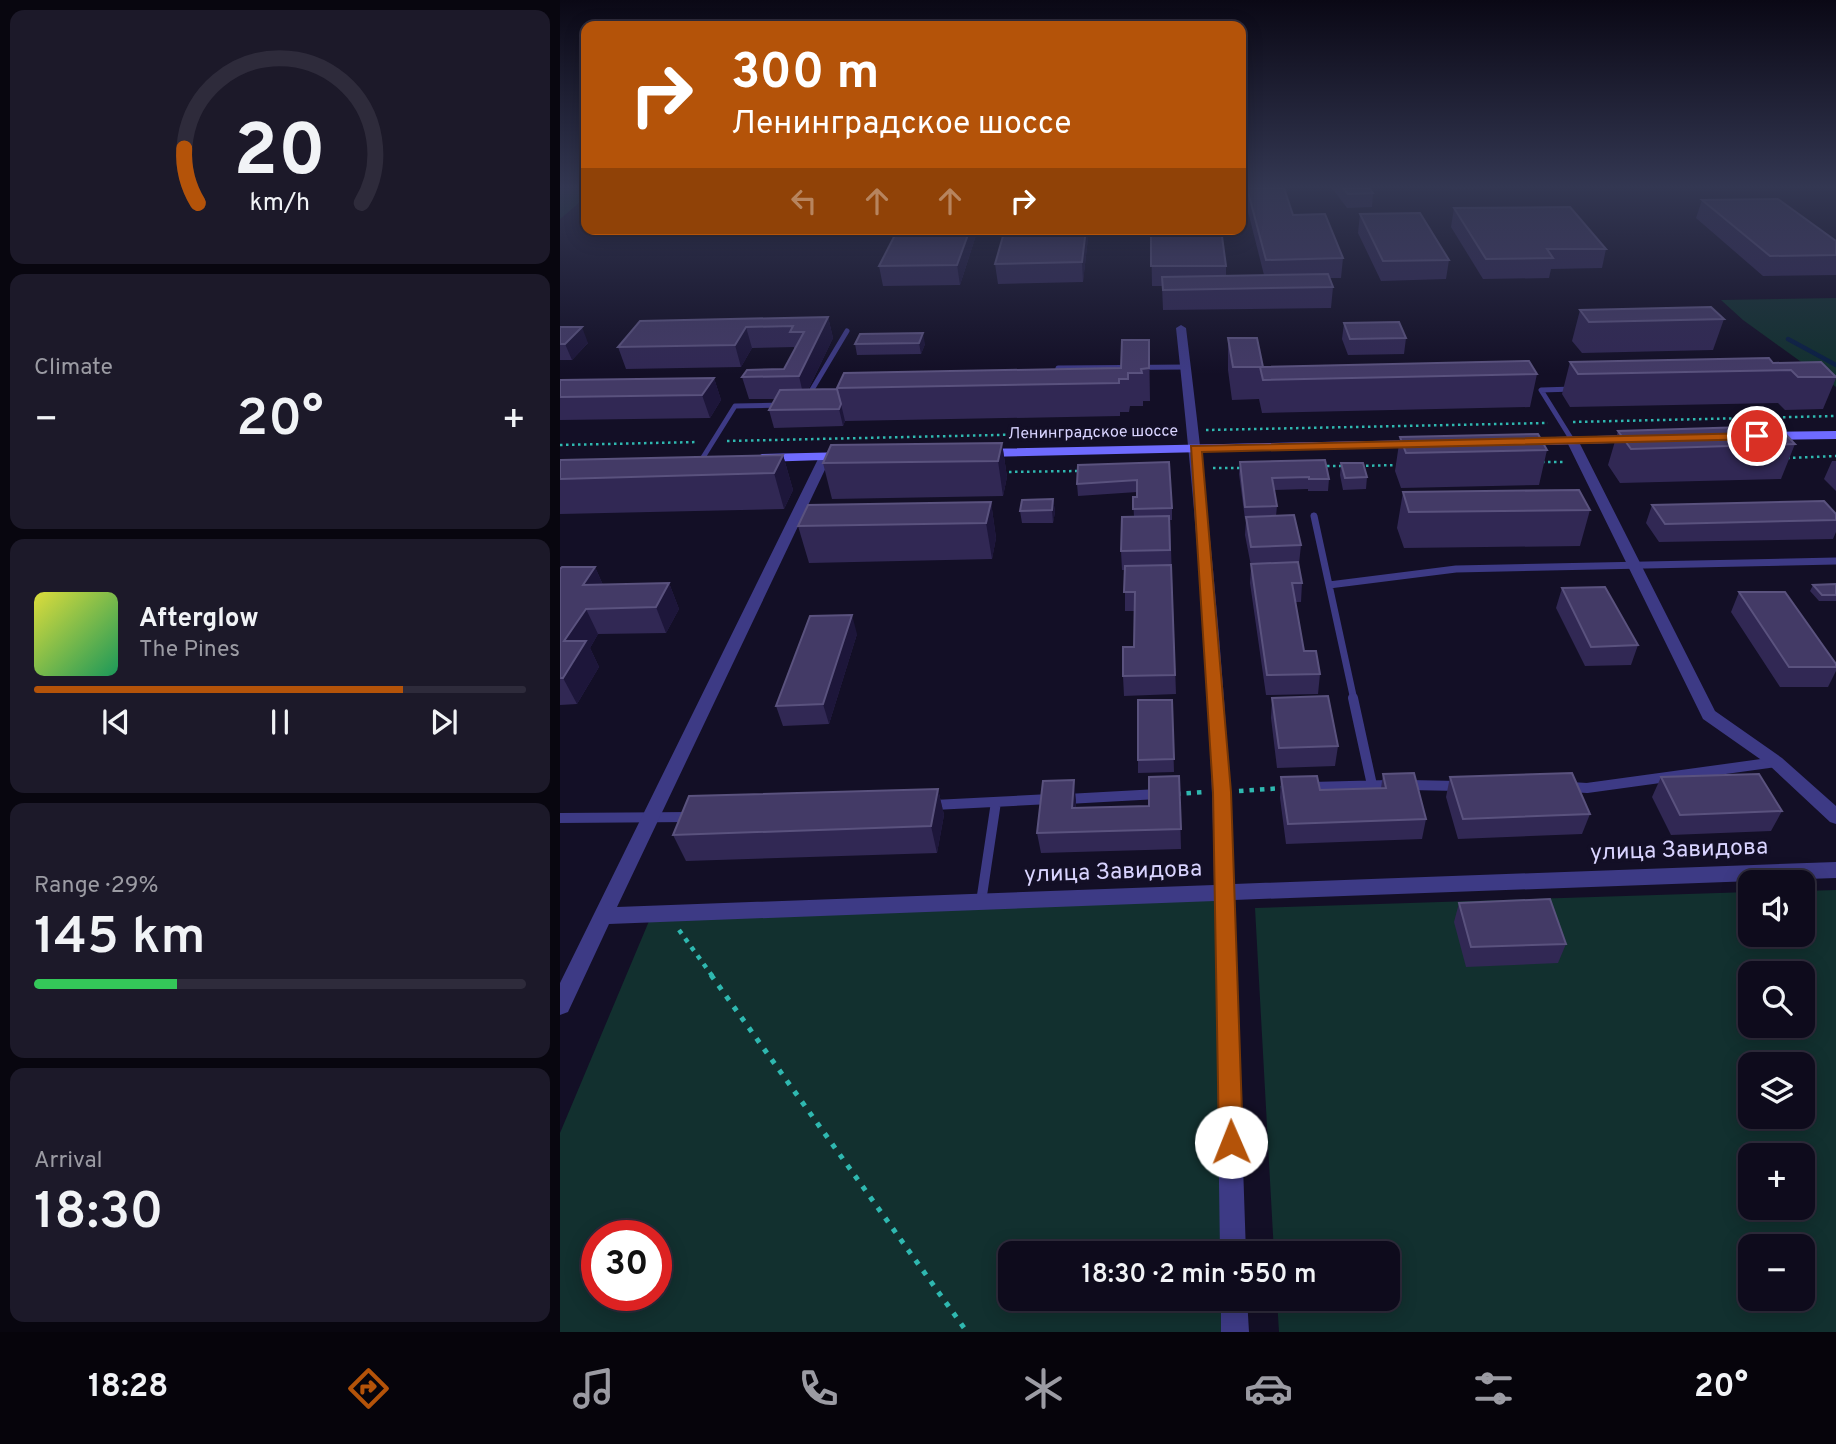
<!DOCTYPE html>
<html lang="en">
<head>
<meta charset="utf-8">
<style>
  body { margin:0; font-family:Overpass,sans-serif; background:#1c1929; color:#f1f3f6; height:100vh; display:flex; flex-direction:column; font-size:26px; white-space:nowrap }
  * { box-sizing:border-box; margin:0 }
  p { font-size:23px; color:#9b9ba3 }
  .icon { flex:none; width:38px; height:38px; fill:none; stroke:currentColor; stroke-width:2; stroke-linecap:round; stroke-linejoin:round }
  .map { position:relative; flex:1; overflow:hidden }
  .sheet { display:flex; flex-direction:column; gap:10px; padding:10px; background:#08060f; width:560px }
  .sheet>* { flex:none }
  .banner { position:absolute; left:21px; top:21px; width:665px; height:214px; border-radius:14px; box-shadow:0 4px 18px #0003,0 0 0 2px #2e2b3b; background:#b45309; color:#fff; overflow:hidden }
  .controls { position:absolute; left:1178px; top:870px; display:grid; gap:14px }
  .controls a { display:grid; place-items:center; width:77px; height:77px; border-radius:14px; background:#0e0b1c; box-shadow:0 4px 18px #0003,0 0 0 2px #2e2b3b; font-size:35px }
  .speed { position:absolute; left:21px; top:1220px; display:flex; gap:14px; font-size:35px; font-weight:700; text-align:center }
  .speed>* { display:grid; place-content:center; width:91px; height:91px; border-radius:50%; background:#0e0b1c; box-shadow:0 4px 18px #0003,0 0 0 2px #2e2b3b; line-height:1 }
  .speed .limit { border:10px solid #d22; background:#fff; color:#111 }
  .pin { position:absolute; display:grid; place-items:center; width:60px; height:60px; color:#fff; margin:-30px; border:4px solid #fff; border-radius:50%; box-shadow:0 2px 7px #0007 }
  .me { position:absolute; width:77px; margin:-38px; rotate:359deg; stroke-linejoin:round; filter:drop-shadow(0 0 5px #0008) }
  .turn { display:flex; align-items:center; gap:24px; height:147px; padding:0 35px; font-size:32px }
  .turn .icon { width:91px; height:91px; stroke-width:2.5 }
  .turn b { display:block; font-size:49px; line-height:60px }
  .lanes { display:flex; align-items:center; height:66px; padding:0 35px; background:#0003; justify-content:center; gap:35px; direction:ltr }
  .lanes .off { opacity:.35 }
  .big { font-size:52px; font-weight:600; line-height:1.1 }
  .sheet .widget { flex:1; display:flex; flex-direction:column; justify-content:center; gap:10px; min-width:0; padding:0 24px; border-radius:14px; background:#1c1929 }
  .sheet .dial { align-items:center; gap:0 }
  .dial svg { height:182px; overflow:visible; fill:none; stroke:#2e2b3b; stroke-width:7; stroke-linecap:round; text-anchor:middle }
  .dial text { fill:#f1f3f6; stroke:none }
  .song { display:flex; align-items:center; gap:21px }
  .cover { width:84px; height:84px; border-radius:10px; background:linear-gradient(135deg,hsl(60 70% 55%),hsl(150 70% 35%)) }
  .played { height:7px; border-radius:4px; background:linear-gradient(90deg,#b45309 75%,#2e2b3b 75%) }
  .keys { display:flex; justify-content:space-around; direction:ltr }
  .heat { display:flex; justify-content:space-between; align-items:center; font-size:38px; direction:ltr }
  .charge { height:10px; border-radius:5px; background:linear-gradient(90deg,#34c759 29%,#2e2b3b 0) }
  .trip { position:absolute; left:438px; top:1241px; width:402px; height:70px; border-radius:14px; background:#0e0b1c; box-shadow:0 4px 18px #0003,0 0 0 2px #2e2b3b; font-weight:600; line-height:70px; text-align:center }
  .dock { display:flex; height:112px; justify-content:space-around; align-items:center; background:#06040b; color:#9b9ba3 }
  .dock .icon { width:49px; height:49px }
  .dock .on { color:#b45309 }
  .dock b { font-size:32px; color:#f1f3f6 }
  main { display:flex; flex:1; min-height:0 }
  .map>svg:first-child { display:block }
</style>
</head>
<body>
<main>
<section class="sheet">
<div class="widget dial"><svg viewBox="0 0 100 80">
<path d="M14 69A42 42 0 1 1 86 69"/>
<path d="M14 69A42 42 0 0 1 8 45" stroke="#b45309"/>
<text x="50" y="56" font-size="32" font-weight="700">20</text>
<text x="50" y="72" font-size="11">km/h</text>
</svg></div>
<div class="widget"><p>Climate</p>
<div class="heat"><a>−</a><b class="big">20°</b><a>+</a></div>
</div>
<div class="widget">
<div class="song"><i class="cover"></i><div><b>Afterglow</b><p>The Pines</p></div></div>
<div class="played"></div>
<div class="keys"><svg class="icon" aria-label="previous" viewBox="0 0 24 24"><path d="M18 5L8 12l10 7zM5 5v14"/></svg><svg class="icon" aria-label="pause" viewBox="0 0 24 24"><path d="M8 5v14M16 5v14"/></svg><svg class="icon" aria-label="next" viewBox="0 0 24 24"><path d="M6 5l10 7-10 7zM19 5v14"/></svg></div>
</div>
<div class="widget"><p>Range · 29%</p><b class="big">145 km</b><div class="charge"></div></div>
<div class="widget"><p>Arrival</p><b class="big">18:30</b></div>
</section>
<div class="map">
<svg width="1276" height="1332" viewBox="0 0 1276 1332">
  <rect width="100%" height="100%" fill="#130f26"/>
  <!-- green -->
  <path fill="#12302f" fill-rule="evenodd" d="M0,188H26V197L0,219Z
    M1276,298V387L1183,320L1161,300Z
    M1276,890V1332H719L717,1299L828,1298V1253H714L695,908L1190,892V934H1242L1243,891ZM1190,973H1242V1026H1190ZM1190,1064H1242V1116H1190ZM1190,1155H1242V1208H1190ZM1190,1246H1242V1298H1190Z
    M667,893L673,1253H450V1298L674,1299L675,1332H0V1133L92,914ZM37,1236H96V1295H37Z"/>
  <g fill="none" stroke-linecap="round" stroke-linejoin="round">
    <!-- stream -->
    <path stroke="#0a1f44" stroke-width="4.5" d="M1228,339L1276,365"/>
    <!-- path-far2 -->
    <path stroke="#2fb8b0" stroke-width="2.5" stroke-dasharray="2.5 3.5" stroke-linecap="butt" d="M1013,422L1276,416
      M646,430L988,423
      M167,441L617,431
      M0,445L138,442
      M1227,458L1276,456
      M982,462H1006
      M761,466H785
      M800,466L838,465
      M653,468H684
      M443,472L519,471"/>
    <!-- path-far1 -->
    <path stroke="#2fb8b0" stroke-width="4.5" stroke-dasharray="4.5 6" stroke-linecap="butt" d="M679,791L724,788
      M616,794L644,792
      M119,930L153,977"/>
    <!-- path -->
    <path stroke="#2fb8b0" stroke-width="5" stroke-dasharray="5 8" stroke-linecap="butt" d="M151,975L407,1332"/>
    <!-- service-far2 -->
    <path stroke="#3d3a85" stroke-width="5" d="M496,377L498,368L626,367
      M247,398L287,331
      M1012,440L981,390L1014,389
      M142,459L175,406L222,405"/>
    <!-- service-far1 -->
    <path stroke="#3d3a85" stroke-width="7" d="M754,516L794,700
      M769,585L896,569L1276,561"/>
    <!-- service -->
    <path stroke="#3d3a85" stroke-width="10" d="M793,698L812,785
      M849,785L899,786
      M751,787L829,785
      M1010,787L1027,788L1216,762
      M507,799L598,794
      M374,805L490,799
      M0,818L130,817
      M421,902L436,802"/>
    <!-- minor -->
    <path fill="#3d3a85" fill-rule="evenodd" d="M621,325L626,328C649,512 668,699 674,884L1276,862V878L674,900L686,1253H660L655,901L49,924L8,1012L0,1015V983L259,457L265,453L271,457L57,907L654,885C652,699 636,513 616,328Z
      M1012,436L1018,440L1155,711L1222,758L1276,806V824L1270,822L1210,766L1143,719L1006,440Z
      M661,1298H687L689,1332H661Z"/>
    <!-- secondary -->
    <path fill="#6f6bff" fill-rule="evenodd" d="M1276,431V439L1203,440L1196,436L1203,432Z
      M1077,435L1082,436V442L958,446L951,442L958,438Z
      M863,440L870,444L868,447L422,457L415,453L422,449Z
      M289,452L294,453V459L202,462L195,458L202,454Z"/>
  </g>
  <!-- wall -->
  <path fill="#312854" d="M682,188H724L733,215L783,258L781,278H770L773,287L771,308L603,310L602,286H592L591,229L666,266V276L704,275Z
    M772,188H809L813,193L812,207L787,208Z
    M890,188H945L890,189Z
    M1142,200L1276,241V275L1203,276L1136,218Z
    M894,208L1046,249L1042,268L991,269L989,278L923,279L891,227Z
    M800,214L889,260L886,279L821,281L798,233Z
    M188,229H219L215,234L190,235Z
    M418,229L400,285L323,286L319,266Z
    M445,229H529L523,282L438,284L435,264Z
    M1020,310L1164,319L1153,350L1022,353L1012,341Z
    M268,317L273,338L248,390L277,389V388L561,368L589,340L590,401H583V406H570L569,412H560V416L285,421L283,426L214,428L209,410L215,399H189L182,377L224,369L234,350V347L192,348L181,367L66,369L58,347L80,321Z
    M784,323L846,338L844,354L788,355L782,339Z
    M0,327L28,343L12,360H0Z
    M300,334L365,344L361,354L297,355L295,344Z
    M668,338L703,367L977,374L970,407L702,413L699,399L672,400L668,370Z
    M1010,362L1213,363L1276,376V378L1263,409L1225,410L1218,403L1010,407L1002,394Z
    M154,378L161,400L150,418L0,420V380Z
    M1058,431L1235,444L1221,479L1060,483L1048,465Z
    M840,437L987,450L979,485L841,488L835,471Z
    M442,443L447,477L443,496L272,499L263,463Z
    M223,455L233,490L224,509L0,514V460Z
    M1272,461H1276V491L1264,479Z
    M609,462L612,508V520H610L616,694L564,696L563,676L574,647V611H565V570H562L561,551L574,517L573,497H577V492L518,496L517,484Z
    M680,462L769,479L768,491H748V489L714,490L717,506L716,516L741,545L739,564H738L742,583L741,602H735L744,651L760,674L758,694L706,695L690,583L691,566L685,535L686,519H685L679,474Z
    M781,463L807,477L806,489L783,490L780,475Z
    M843,492L1030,510L1020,546L844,548L837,528Z
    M493,499L495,512L493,523H462L460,511Z
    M431,502L436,538L432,559L249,563L238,526Z
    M1092,505L1276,514V532L1273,539L1099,542L1086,523Z
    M35,567L43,585L109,583L119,609L106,633L38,634L30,648L39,667L17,704L0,705V569Z
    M1276,584V601H1259L1250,591L1253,585Z
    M1002,588L1078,645L1071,665L1025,666L996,608Z
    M1179,592L1276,664V671L1268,687H1220L1171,612Z
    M297,634L269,724L223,726L216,706Z
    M712,698L778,746L775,766L717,768L711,718Z
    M612,700L614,772L578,773V760Z
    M823,774L866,819L862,839L726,844L720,798L721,777L760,790L821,788Z
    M619,776L621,849L481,853L477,833L516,800V807L589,806Z
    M890,777L1030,814L1022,834L898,839L886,797Z
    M1101,777L1222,811L1211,831L1111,835L1092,797Z
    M378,789L384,815L377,853L126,861L113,835Z
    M899,903L1006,944L998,963L906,967L894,922Z"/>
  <!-- shaded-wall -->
  <path fill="#1d163a" d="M410,229H418L400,285L397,265Z
    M526,229H529L523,282L522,262Z
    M268,317L273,338L244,398L239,376Z
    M22,327L28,343L12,360L5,344Z
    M186,327L192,348L181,367L175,345Z
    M363,333L365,344L361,354L359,343Z
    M154,378L161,400L150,418L142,395Z
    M281,404L285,421L283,426L279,409Z
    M442,443L447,477L443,496L438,461Z
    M223,455L233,490L224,509L214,473Z
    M493,499L495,512L493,523L492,510Z
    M431,502L436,538L432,559L426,523Z
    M35,567L46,592L23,585Z
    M109,583L119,609L106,633L96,607Z
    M26,609L38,634L30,648L39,667L17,704L3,678L4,641Z
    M292,615L297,634L269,724L263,704Z
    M514,780L516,800L515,828L512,808Z
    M378,789L384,815L377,853L371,826Z"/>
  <!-- building -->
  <path fill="#433a66" stroke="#5a527e" stroke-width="2" d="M687,188H724L733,215L765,214L783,258L706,260Z
    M783,188H809L813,193L788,194Z
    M1218,199L1276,241V255L1210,256L1142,200Z
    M1010,207L1046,249H987L993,258L926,259L894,208Z
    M860,213L889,260L823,261L800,214Z
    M338,229H410L397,265L319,266Z
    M445,229H526L522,262L435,264Z
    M591,229H661L666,266H591Z
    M768,274L773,287L603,290L602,277Z
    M1151,307L1164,319L1029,322L1020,310Z
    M268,317L239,376L182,377L187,370L224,369L244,332H230L233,326L186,327L175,345L58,347L80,321Z
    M839,322L846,338L790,339L784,323Z
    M0,327H22L5,344H0Z
    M363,333L359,343L295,344L300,334Z
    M668,338H697L703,367H673Z
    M562,340H589V368L581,369L582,373H568V379H559V383L277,388L284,373L561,368Z
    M1209,358L1213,363L1261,362L1276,377H1238L1231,370L1018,374L1010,362Z
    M969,361L977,374L703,380L700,367Z
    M154,378L142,395L0,397V380Z
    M277,389L281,404L279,409L209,410L220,390Z
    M1218,426L1235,444L1071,449L1058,431Z
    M978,434L987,450L846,453L840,437Z
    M442,443L438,461L263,463L271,445Z
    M223,455L214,473L0,479V460Z
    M765,460L769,479H749V477L712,478L717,506L685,507L680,462Z
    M609,462L612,508L573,509V497H577V480L517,484L518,465Z
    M781,463H803L807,477L785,478Z
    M1019,490L1030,510L849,512L843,492Z
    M493,499L492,510L460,511L462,500Z
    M1264,501L1276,514V520L1105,524L1092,505Z
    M431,502L426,523L238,526L248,505Z
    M734,515L741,545L691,547L686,517Z
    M609,516L610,550L561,551L562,517Z
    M738,562L742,583H732L744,651H756L760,674L707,675L691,564Z
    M611,565L615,675L563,676V647H574L575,592H564L565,566Z
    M2,567H35L23,585L109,583L96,607L26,609L4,641H26L3,678H0V569Z
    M1276,584V595H1262L1253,585Z
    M1045,587L1078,645L1031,647L1002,588Z
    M1179,592H1225L1276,664V667H1229Z
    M292,615L263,704L216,706L250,616Z
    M768,696L778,746L719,748L712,698Z
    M578,700H612L614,759L578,760Z
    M854,773L866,819L728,824L721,777L757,776L760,790L826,788L823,774Z
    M1012,773L1030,814L903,819L890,777Z
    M1199,774L1222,811L1120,815L1101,777Z
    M619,776L621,829L477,833L483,781L514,780L512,808L589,806V777Z
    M378,789L371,826L113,835L129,796Z
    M990,899L1006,944L911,947L899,903Z"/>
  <!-- sky -->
  <linearGradient id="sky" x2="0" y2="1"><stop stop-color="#0a0815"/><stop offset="0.5" stop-color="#333752"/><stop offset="1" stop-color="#333752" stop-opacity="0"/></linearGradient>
  <rect width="1276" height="374" fill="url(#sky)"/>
  <!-- route -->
  <path fill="#b45309" stroke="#753606" stroke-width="2" d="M1197,433L1201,434V439L642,452L671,792L683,1142L680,1151L671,1154L663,1151L659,1142L653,792L631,446Z"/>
  <g text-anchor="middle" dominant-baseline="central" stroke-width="7" stroke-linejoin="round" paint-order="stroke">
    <!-- far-street labels -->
    <g font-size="16" fill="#d9d4ff" stroke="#130f26">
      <text transform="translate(533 433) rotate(-1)">Ленинградское шоссе</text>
    </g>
    <!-- near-street labels -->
    <g font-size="23" fill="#d9d4ff" stroke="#130f26">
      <text transform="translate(1119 851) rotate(-2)">улица Завидова</text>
      <text transform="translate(553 873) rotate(-2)">улица Завидова</text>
    </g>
  </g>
</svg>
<div class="controls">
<a><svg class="icon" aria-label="sound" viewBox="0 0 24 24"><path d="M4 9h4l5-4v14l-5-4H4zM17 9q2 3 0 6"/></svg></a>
<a><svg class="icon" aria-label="search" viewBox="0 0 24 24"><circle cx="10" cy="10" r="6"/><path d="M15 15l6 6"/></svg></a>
<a><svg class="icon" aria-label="layers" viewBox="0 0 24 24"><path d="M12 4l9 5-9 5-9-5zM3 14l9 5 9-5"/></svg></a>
<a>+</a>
<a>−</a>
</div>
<div class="speed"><div class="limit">30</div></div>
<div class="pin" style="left:1197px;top:436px;background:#d93025"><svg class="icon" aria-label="arrive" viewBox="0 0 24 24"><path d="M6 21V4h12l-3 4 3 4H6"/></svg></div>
<svg class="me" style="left:671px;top:1142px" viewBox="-20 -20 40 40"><circle r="19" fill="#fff"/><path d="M0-13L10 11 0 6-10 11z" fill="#b45309"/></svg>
<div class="trip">18:30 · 2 min · 550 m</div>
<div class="banner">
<div class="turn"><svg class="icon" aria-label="right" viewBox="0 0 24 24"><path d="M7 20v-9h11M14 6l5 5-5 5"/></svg><div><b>300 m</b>Ленинградское шоссе</div></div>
<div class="lanes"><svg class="icon off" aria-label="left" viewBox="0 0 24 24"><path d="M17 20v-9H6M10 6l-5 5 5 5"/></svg><svg class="icon off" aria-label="ahead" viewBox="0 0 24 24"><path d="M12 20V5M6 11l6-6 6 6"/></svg><svg class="icon off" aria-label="ahead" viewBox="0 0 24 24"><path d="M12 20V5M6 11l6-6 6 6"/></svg><svg class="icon" aria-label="right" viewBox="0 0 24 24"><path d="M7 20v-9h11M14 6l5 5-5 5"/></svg></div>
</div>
</div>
</main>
<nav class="dock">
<b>18:28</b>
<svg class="icon on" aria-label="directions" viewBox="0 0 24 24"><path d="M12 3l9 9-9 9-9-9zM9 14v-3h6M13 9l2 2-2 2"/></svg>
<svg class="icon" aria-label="music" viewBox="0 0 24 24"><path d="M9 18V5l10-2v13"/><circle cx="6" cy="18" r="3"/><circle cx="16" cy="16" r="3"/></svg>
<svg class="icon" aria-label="phone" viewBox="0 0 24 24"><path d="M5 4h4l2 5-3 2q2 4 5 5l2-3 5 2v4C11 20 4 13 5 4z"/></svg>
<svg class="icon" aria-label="climate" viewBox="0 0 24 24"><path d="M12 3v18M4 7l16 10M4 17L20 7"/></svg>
<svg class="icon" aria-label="car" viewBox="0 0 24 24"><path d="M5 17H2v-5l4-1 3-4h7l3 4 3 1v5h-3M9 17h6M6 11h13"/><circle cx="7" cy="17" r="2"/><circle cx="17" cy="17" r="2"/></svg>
<svg class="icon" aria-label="filters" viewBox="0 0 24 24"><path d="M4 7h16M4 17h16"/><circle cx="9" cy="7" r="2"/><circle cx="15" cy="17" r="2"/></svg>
<b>20°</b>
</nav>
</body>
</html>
